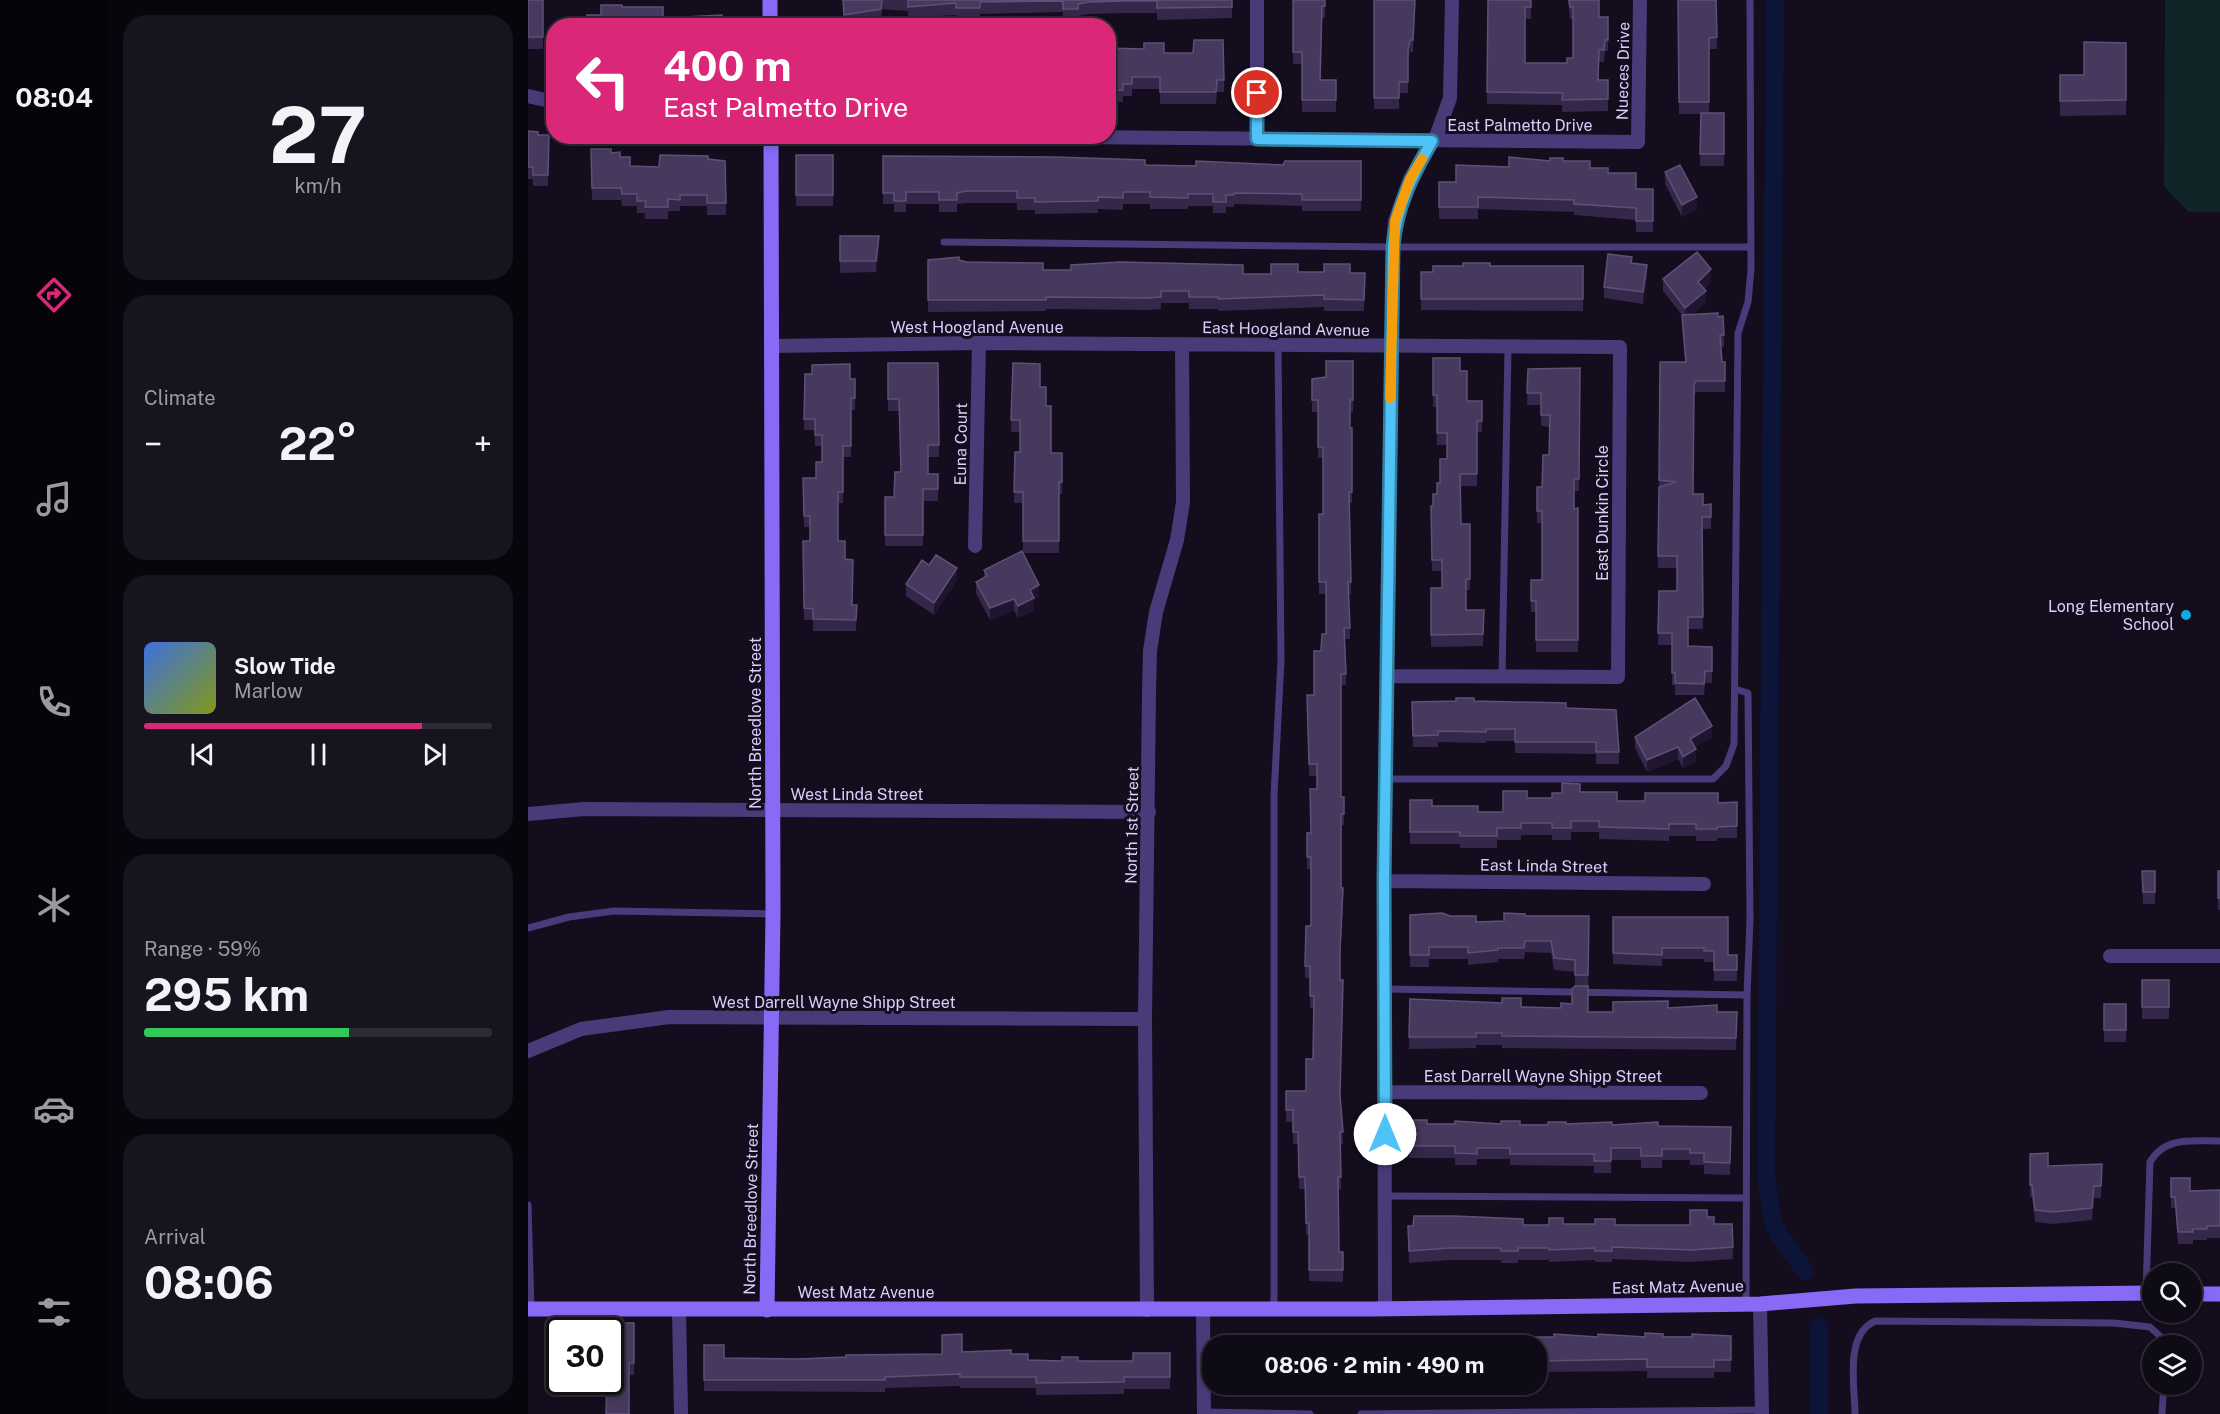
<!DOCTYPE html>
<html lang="en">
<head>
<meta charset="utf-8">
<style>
  body { margin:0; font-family:"Public Sans",sans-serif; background:#17131f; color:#f1f3f6; height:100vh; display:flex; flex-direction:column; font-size:22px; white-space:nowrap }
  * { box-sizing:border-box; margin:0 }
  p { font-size:20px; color:#9b9aa1 }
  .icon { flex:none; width:33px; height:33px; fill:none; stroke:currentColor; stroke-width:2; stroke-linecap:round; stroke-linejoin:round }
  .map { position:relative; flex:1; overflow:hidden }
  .side { display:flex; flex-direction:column; gap:15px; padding:15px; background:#08060c; width:420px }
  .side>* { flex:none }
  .banner { position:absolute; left:18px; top:18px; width:570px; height:126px; border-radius:24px; box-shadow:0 3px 9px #0003,0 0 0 2px #2e2b35; background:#db2777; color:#fff; overflow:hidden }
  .controls { position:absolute; left:1614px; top:1263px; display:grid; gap:12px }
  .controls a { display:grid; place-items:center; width:60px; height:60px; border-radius:50%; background:#0e0a16; box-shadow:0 3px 9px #0003,0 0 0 2px #2e2b35; font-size:30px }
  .speed { position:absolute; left:18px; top:1317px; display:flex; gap:12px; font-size:30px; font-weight:700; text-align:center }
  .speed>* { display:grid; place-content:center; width:78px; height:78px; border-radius:50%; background:#0e0a16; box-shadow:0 3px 9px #0003,0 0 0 2px #2e2b35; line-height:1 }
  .speed .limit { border:3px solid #111; border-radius:9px; background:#fff; color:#111 }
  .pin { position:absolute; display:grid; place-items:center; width:51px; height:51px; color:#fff; margin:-26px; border:3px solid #fff; border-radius:50%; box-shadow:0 2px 6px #0007 }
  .me { position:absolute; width:66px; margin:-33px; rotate:0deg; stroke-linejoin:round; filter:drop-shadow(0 0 4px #0008) }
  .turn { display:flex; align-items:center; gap:21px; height:126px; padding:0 18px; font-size:27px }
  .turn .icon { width:78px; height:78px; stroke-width:2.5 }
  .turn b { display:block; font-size:42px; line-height:51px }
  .big { font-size:45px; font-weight:700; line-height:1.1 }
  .side .card { flex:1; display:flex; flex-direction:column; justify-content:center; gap:9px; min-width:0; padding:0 21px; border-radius:24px; background:#17131f }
  .side .dial { align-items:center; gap:0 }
  .dial b { font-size:78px; line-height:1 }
  .song { display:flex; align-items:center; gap:18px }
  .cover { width:72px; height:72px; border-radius:9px; background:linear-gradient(135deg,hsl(220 70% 55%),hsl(70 70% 35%)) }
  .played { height:6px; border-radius:3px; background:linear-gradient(90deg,#db2777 80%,#2e2b35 80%) }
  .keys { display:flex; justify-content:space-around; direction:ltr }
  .heat { display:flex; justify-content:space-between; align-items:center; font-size:33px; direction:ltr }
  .charge { height:9px; border-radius:4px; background:linear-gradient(90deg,#34c759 59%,#2e2b35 0) }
  .trip { position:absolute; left:674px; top:1335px; width:345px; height:60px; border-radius:24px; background:#0e0a16; box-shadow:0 3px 9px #0003,0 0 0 2px #2e2b35; font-weight:700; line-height:60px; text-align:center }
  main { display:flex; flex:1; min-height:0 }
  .menu { display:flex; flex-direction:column; width:108px; justify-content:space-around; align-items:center; background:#060409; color:#9b9aa1 }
  .menu .icon { width:42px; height:42px }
  .menu .current { color:#db2777 }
  .menu b { font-size:27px; color:#f1f3f6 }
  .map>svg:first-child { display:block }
</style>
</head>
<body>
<main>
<nav class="menu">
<b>08:04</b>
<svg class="icon current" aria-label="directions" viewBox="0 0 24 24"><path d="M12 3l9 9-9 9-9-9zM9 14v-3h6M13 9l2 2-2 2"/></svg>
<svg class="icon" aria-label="music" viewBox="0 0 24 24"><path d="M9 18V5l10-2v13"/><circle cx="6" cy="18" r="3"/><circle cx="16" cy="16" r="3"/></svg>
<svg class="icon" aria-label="phone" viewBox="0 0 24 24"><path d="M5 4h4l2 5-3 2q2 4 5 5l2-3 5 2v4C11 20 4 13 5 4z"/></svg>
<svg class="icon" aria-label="climate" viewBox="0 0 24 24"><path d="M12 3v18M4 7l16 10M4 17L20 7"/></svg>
<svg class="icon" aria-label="car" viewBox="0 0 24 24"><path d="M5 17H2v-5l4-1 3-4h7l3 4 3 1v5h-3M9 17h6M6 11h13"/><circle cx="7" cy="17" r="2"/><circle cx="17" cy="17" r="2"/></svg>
<svg class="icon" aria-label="filters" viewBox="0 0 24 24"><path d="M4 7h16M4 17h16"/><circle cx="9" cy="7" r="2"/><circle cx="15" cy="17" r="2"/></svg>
</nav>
<section class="side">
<div class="card dial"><b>27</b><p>km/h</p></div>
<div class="card"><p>Climate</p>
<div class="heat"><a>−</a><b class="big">22°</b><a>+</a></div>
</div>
<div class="card">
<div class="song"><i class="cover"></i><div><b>Slow Tide</b><p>Marlow</p></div></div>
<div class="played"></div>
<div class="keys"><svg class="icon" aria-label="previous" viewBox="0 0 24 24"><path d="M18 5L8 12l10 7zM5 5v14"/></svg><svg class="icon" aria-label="pause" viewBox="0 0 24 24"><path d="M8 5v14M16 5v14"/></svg><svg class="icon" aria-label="next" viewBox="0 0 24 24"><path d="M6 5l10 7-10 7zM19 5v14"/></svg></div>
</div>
<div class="card"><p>Range · 59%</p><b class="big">295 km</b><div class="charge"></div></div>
<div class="card"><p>Arrival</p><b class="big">08:06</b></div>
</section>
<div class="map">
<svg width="1692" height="1414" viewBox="0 0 1692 1414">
  <rect width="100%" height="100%" fill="#130d1e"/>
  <!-- pitch -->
  <path fill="#112427" d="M1637,0H1692V212H1661L1636,186Z"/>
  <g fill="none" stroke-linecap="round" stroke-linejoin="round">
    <!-- canal -->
    <path stroke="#0c1438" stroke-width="18" d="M1247,0L1238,1177L1245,1221L1252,1236L1277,1271
      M1291,1414V1327"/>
    <!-- lane -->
    <path stroke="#493b7a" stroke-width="7" d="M416,242L865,247H1223
      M974,677L980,348
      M1207,689L1220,693L1222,919L1219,995L1218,1303
      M857,779H1185L1198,766L1206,744L1210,333L1220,302L1223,269L1222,0
      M0,928L41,917L86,911L244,914
      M856,989L1219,995
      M857,1196L1218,1198
      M0,1205L3,1309
      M1618,1293L1622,1162C1637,1136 1665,1141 1692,1141
      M746,1309V796L753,660L750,345
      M676,1412L782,1414
      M833,1414L1234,1410
      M1327,1414C1327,1386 1316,1335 1347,1321L1586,1323L1622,1327L1634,1338L1635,1346
      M1634,1414L1636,1384"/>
    <!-- street -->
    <path stroke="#493b7a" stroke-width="14" d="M729,0V139
      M0,96L26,102
      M417,136L1110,142L1112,0
      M245,346L451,343L1092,347L1090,677L859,676
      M447,546L451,343
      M0,814L56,809L621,812
      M856,881L1176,884
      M1582,956H1692
      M0,1051L53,1029L141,1017L617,1019
      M857,1092L1173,1093
      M1232,1304L1234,1414
      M857,1308L856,881L865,247L867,221L882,179L909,134L922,98L924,0
      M151,1310L153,1414
      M619,1310L617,1019L621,692L622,651L628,612L649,540L655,502L654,344
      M675,1310L676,1414"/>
    <!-- secondary -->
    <path stroke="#886af6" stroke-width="15" d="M242,0V26
      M1664,1294H1692
      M0,1309H843L1232,1304L1328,1296L1624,1293
      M239,1310L245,914L243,136"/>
  </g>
  <!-- wall -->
  <path fill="#35274a" d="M0,0H15V49H0Z
    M315,0H704V18L629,20V13H597L561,14L550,16V20H535V12L452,14V20H428V15L380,18V11L354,9L353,20L316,26Z
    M765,0H797V18H794L793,80H808V112H774V64H765Z
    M846,0H887L885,52H882L880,62V93H871V109H846Z
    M960,0H1003V19H997V63H1039L1045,58V19H1042L1040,0H1071V17H1080V51H1077L1076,62H1071L1070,80H1080V111L1034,112V105L959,104Z
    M1150,0H1188L1189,49H1181V113H1196V166H1172L1173,114H1151Z
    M1598,43V115L1532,116V75H1556Z
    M580,48L636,53L696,80V92H689L688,104H632V89H604V96H595V102H580Z
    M0,131L10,135H21L20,186H5V179H0Z
    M63,149L83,153L92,157L102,166L131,167L180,159L197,161L198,215H179V206H152V211H140V219H117V213H109V206H94L93,200H64Z
    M268,155H305V206H268Z
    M355,156L617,165H755L833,161V211H774V206L706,204V207H698V213H685V206H660V209H622V204H595V210L570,209V213L507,214V210H489V203H438L429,204V212H411V204H378V212H366V204H355Z
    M1022,161H1035L1080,173L1108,189H1125V232H1108V220L1046,215V212L950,209V219H911V182H928L981,167Z
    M1137,172L1169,209L1154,217L1137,184Z
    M312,236L351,248L348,272L312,273Z
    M400,260H431L515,270L715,274H743L770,272L837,273L836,311H796V307L690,311V309H661V303H633V309L620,310L518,309V311L400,312Z
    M1104,263L1119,277L1115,304L1076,298V287Z
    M962,266H1055V311L893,310V272H905Z
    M1135,279L1183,281L1176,289L1178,303L1163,315L1190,317L1196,335V347H1193L1194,362H1197V392H1168L1166,397L1165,494L1175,505L1183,504V529H1174L1175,629H1160V646L1184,647V683H1177L1176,695H1147V685H1144V645H1130L1131,591H1149V568H1130L1132,362H1157L1154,327V315L1135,291Z
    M905,358L932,371L939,401H954V432H949V486H933V524H942V590H938V610H956L955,646L903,647V588H914V571H904L903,506H905L919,459V445H909V407H905Z
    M825,361V412H822V428H824V503H821L823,582V594H821L822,639H817L818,685H813V797H816V825H813V888L815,899L812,963V1098L815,1144H812L813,1189H810L811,1252H815V1282L781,1281V1235H778L777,1189H771L770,1144H765V1122H758V1091H778L785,1059L786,1008H782V978H777V953L783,926V869H779V833H783L789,789V776H781L779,695H786L793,651L798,634V594H791V514H795V458H790V412H784V379L798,377Z
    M360,363H410L411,457H400V474H410V501H395V546H357V497H366L373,472L371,411H360Z
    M485,363L512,387L518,406L523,453H534V494H531V553H495V503H486L487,452H492V432H483Z
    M1052,368L1051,491H1046V509L1050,508V652H1008V612H1003V580H1014V523H1009V487H1014L1021,455L1022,427L1013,426V405H999L1000,369Z
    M277,374L327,379V410H323V457H315V503H310V541L317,559L324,605H329L328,631H285V620H276L275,541H282V527H276L275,478H288L294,462V446H287V430H276Z
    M401,565L429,580L406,615L378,596V584Z
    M456,570L511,597L506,600V610L490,618L486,610L462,620L448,593V582L456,578Z
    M946,701L1038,708L1091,752V764H1068V754L987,753V741H958V743L910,742V747H885L884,702Z
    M1107,737H1184L1167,747L1168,761L1155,768L1150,759L1119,772L1107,748Z
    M1052,792L1089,801L1209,802V838H1189V841H1168V836H1141V841L1071,839V832H1043V840H1024V835H993V840H969V848H932V844H882V800L904,806L950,812H975L999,798H1024Z
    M1614,871H1627V904H1615Z
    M1690,871H1692V910H1690Z
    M882,915L922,916L948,922L976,921L997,916H1061L1060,1012H1085L1140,1008L1189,1012H1209L1208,1050L974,1048V1045H948V1048L881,1049L882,999L993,1007L1033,1008L1044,1004L1047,986V972L1026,970L1023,953L997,952L996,959H970V962L940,965V959H901V967H882Z
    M1085,917L1200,955H1209V981H1186V962H1176V959H1134V966L1085,964Z
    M1614,980H1641V1019H1614Z
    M1576,1004H1598V1042H1576Z
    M881,1120L899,1124H1038L1203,1127L1202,1175L1176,1174V1165H1162V1160H1134V1168H1113V1160H1083V1173H1066V1166L982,1165V1159H949V1165H927V1158H881Z
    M1502,1154L1520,1166L1574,1164L1573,1198H1566L1564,1220L1525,1224L1507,1222L1504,1197H1502Z
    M1643,1178L1662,1191L1692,1190V1238H1679V1240H1665V1244H1650L1647,1208H1643Z
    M1179,1217L1186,1224H1204L1205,1259L1163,1262L1084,1259V1262H1067V1260L1021,1262V1260H990V1263H973V1260H921L881,1263L880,1226L1021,1225L1035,1224L1162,1225Z
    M106,1323V1375H101L78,1414Z
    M1203,1336V1372H1186V1378H1119V1371L1008,1372V1346L811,1337L951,1342H979L996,1337Z
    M176,1345L196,1358L271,1359L414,1354L434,1352L483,1354L500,1360L605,1361L642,1353V1389H596V1394L508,1395V1388H432V1386L357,1388V1392L176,1391Z
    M705,1384H808V1388L740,1387V1397H705Z
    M887,1384H925V1389H887Z"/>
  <!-- shaded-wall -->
  <path fill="#201531" d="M882,40V52L880,62V50Z
    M1169,197V209L1154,217V205Z
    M351,236V248L348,272V261Z
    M1119,265V277L1115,304V292Z
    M1183,269V281L1170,294V282Z
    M1178,291V303L1157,319V308Z
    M429,568V580L406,615V603Z
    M511,585V597L506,600V610L490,618V606L502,590Z
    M486,599V610L462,620V608Z
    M1184,726V737L1162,750V739Z
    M1150,747V759L1119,772V760Z
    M1168,749V761L1155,768V757Z
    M1566,1186V1198L1564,1220V1208Z"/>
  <!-- building -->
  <path fill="#46395d" stroke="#5e5076" stroke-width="1.5" d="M0,0H15V37H0Z
    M315,0H354L353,9L316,15Z
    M380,0H704V7L629,8V1H597L561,2L550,4V9H535V1L452,2V8H428V3L380,7Z
    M765,0H797V6H794L792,80H808V100H774V52H765Z
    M846,0H887L885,40H882L880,50V82H871V98H846Z
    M960,0H1003V7H997V63H1039V58H1045V7H1042L1041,0H1071V17H1080V40H1077L1076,50H1071L1070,80H1080V99L1034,100L1035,93L959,92Z
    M1150,0H1188L1189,37L1181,38V102H1151Z
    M73,5H94V7H135V18L194,15V21H202V26H59V15H73Z
    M666,40H695L696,80H689L688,92H632V77H604V84H595V90H580V48L616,49V43H636V53H665Z
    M1556,42L1598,43V100L1532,101V75H1556Z
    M1173,113H1196V154H1172Z
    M0,131L10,132V135H21L20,175H5V167H0Z
    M63,149H83V153L92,152V157H102V166L131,167L132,155L180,156V159L197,161L198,203H179V195H152V200L140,199V207H117L118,201H109V194H94L93,188H64Z
    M268,155H305V195H268Z
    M355,156L527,157L617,160V165L668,166V161L755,165L757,161H833V200H774V194L706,193V195H698V202H685V194H660V198L622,197V192H595V198L570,197V201L507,202V198H489V191H438L429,193V200H411V192H378V201H366V193H355Z
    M981,157L1022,161V158H1035V161H1062V168H1080V173H1108V189H1125V221H1108V208L1046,204V200L950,197V207H911V182H928V165L981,167Z
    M1152,165L1169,197L1154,205L1137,172Z
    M312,236H351L348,261H312Z
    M1169,252L1183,269L1170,282L1178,291L1157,308L1135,279Z
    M1080,254L1104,257L1103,263L1119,265L1115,292L1076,287Z
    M431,257V260L438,262L515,263V270H543V265L592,262L715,265V274H743V264H770V272H796V264H822V273H837L836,300L796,299V295L690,299V297H661V291H633V297L620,298L518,297V300H400V260Z
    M935,263H962V266H1055V299H893V272H905V266H935Z
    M1190,313V317L1195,316L1196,335H1192L1194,362H1197V381H1168L1166,385L1165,494H1175V505L1183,504V517H1174L1175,617H1160V646L1184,647V671H1177L1176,684L1147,683V673H1144V633H1130L1131,591H1149V556H1130L1131,487L1148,482L1131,480L1132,362H1158L1154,315Z
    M905,358H932V371H939V401H954V421H949V474H932L933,524H942V579H938V610H956L955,634L903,635V588H914V560H904L903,506H905V494H909V483H912V459H919V433H909V395H905Z
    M798,361H825V400H822V428H824V492H821L823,582H820L822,628H816L818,674H813V797H816V814H813V888H815L812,951V980H815L812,1095L815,1132H812L813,1177H810L811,1252H815V1270H781V1223H778L777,1177H771L770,1132H765V1110H758V1091H778V1059H785L786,996H782V966H777L778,926H783V857H779V833H783L782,789H789V764H781L779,695H786V651H793L794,634H798V582H791V514H795V447H790V400H784V379L798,377Z
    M360,363H410L411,445H400V474H410V489H395V535H357V497H366L367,472H373L371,399H360Z
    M485,363L512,364V387H518V406H523V453H534V482H531V541H495V492H486L487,452H492V420H483Z
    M322,364V379H327V398H323V446H315V492H310V541H317V559L325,560L324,605H329L328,620L285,619V609L276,608L275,541H282V516H276L275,478H288V462H294V435H287V419H276L277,374H284V365Z
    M1052,368L1051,479H1046V509L1050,508V640H1008V601H1003V580H1014V511H1009V487H1014L1015,455H1021L1022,415H1013V393H999L1000,369Z
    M494,551L511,585L502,590L506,598L490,606L486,599L462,608L448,582L459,576L456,570Z
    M408,555L429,568L406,603L378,584L394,560L401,565Z
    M928,698H946V701L1038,703V708L1088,710L1091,752H1068V742H987V729H958V732L910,731V735L885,736L884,702L928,701Z
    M1167,698L1184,726L1162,739L1168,749L1155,757L1150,747L1119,760L1107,737Z
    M1034,783L1052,784V792H1089V801H1117V793H1190V803L1209,802V826L1189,827V829H1168V824H1141V829L1071,827V821H1043V828H1024V823H993V828H969V836H932V832H882V800H904V806H950V812H975V791H999V798H1024V793H1034Z
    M1614,871H1627V892H1615Z
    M1690,871H1692V898H1690Z
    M914,913L922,916H948V922L976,921V913L997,914V916H1061L1060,975H1047V960L1026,958L1023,941H997L996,948H970V950L940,953V947H901V955H882V915Z
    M1085,917H1200V955H1209V970H1186V951H1176V948H1134V955L1085,953Z
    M1614,980H1641V1007H1614Z
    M1047,986H1060V1012H1085V1002L1140,1001V1008L1189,1005V1012H1209L1208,1038L974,1036V1033H948V1037H881L882,999L974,1003V998H993V1007L1033,1008V1003L1044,1004V989Z
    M1576,1004H1598V1030H1576Z
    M881,1120H899V1124H927V1121L973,1124V1121H992V1125H1020V1122H1038V1124L1084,1122V1125L1130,1122V1126L1203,1127L1202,1163L1176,1162V1153H1162V1149H1134V1156H1113V1148H1083V1161H1066V1154H982V1148H949V1154L927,1153V1146H881Z
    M1520,1153V1166L1574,1164L1573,1186H1566L1564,1208L1525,1212L1507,1210L1504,1185H1502V1154Z
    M1643,1178H1662V1191L1692,1190V1226H1679V1229H1665V1232H1650L1647,1197H1643Z
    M1162,1210H1179V1217H1186V1224H1204L1205,1247L1163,1250L1084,1247V1251H1067V1248L1021,1250V1248H990V1251H973V1248H921L881,1251L880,1226H885L886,1216H927L995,1219V1225H1021V1218H1035V1224H1067V1219H1087V1225H1162Z
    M83,1323H106V1363H101V1414H78L79,1382H82Z
    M1117,1333L1135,1334V1337H1164V1334L1203,1336V1360H1186V1367H1119V1359L1008,1361V1346H705L704,1337L707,1334H811V1337H840V1334L887,1337V1334H951V1342H979V1334H996V1337H1026V1334L1070,1337V1334L1117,1337Z
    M434,1334V1352L483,1350V1354H500V1360L534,1361V1357H550V1361H605V1353H642V1377H596V1382L508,1383V1377H432V1374L357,1377V1380H176V1345H196V1358L271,1359L318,1357V1355L414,1354V1335Z
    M705,1384H740V1385H705Z"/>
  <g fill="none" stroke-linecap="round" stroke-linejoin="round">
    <!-- route casing -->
    <g stroke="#337fa1" stroke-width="15">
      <path id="route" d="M729,93V139L904,141C884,176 868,207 865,247L856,881L857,1134"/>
    </g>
    <!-- route -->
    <use href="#route" stroke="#4fc3f7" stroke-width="10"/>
    <!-- slow -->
    <path stroke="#f59e0b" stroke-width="10" d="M862,398L867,221L882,179L894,159"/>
  </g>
  <!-- markers -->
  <circle fill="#0fa9e7" stroke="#130d1e" stroke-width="2" cx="1658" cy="615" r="6"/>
  <g text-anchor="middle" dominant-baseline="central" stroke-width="6" stroke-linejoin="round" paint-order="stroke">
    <!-- street labels -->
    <g font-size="16" fill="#dbcdfc" stroke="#130d1e">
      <text transform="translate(1095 71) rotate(-89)">Nueces Drive</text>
      <text x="992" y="125">East Palmetto Drive</text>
      <text x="449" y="327">West Hoogland Avenue</text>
      <text transform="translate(758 329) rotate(1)">East Hoogland Avenue</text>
      <text transform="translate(433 444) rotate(-89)">Euna Court</text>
      <text transform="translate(1074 513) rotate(-90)">East Dunkin Circle</text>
      <text transform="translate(227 723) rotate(-90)">North Breedlove Street</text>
      <text x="329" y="794">West Linda Street</text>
      <text transform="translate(604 825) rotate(-89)">North 1st Street</text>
      <text transform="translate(1016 866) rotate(1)">East Linda Street</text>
      <text x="306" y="1002">West Darrell Wayne Shipp Street</text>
      <text x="1015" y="1076">East Darrell Wayne Shipp Street</text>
      <text transform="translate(223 1209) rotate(-89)">North Breedlove Street</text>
      <text transform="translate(1150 1287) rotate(-1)">East Matz Avenue</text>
      <text x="338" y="1292">West Matz Avenue</text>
    </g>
    <!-- poi labels -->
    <g font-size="16" fill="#dbcdfc" stroke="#130d1e" text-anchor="end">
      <text x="1646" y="606">Long Elementary<tspan x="1646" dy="18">School</tspan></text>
    </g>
  </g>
</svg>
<div class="controls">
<a><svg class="icon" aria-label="search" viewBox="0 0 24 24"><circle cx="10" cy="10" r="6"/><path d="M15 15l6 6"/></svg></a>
<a><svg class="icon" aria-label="layers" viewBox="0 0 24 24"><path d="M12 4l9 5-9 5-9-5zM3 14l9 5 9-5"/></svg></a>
</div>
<div class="speed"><div class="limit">30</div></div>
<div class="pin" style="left:729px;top:93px;background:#d93025"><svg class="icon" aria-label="arrive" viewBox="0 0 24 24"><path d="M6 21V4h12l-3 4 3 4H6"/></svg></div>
<svg class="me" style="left:857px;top:1134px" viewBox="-20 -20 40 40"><circle r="19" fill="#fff"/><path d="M0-13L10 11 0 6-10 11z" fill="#4fc3f7"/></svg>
<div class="trip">08:06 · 2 min · 490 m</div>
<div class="banner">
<div class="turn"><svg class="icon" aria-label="left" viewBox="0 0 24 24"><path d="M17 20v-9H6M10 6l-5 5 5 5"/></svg><div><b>400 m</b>East Palmetto Drive</div></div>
</div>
</div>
</main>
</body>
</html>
